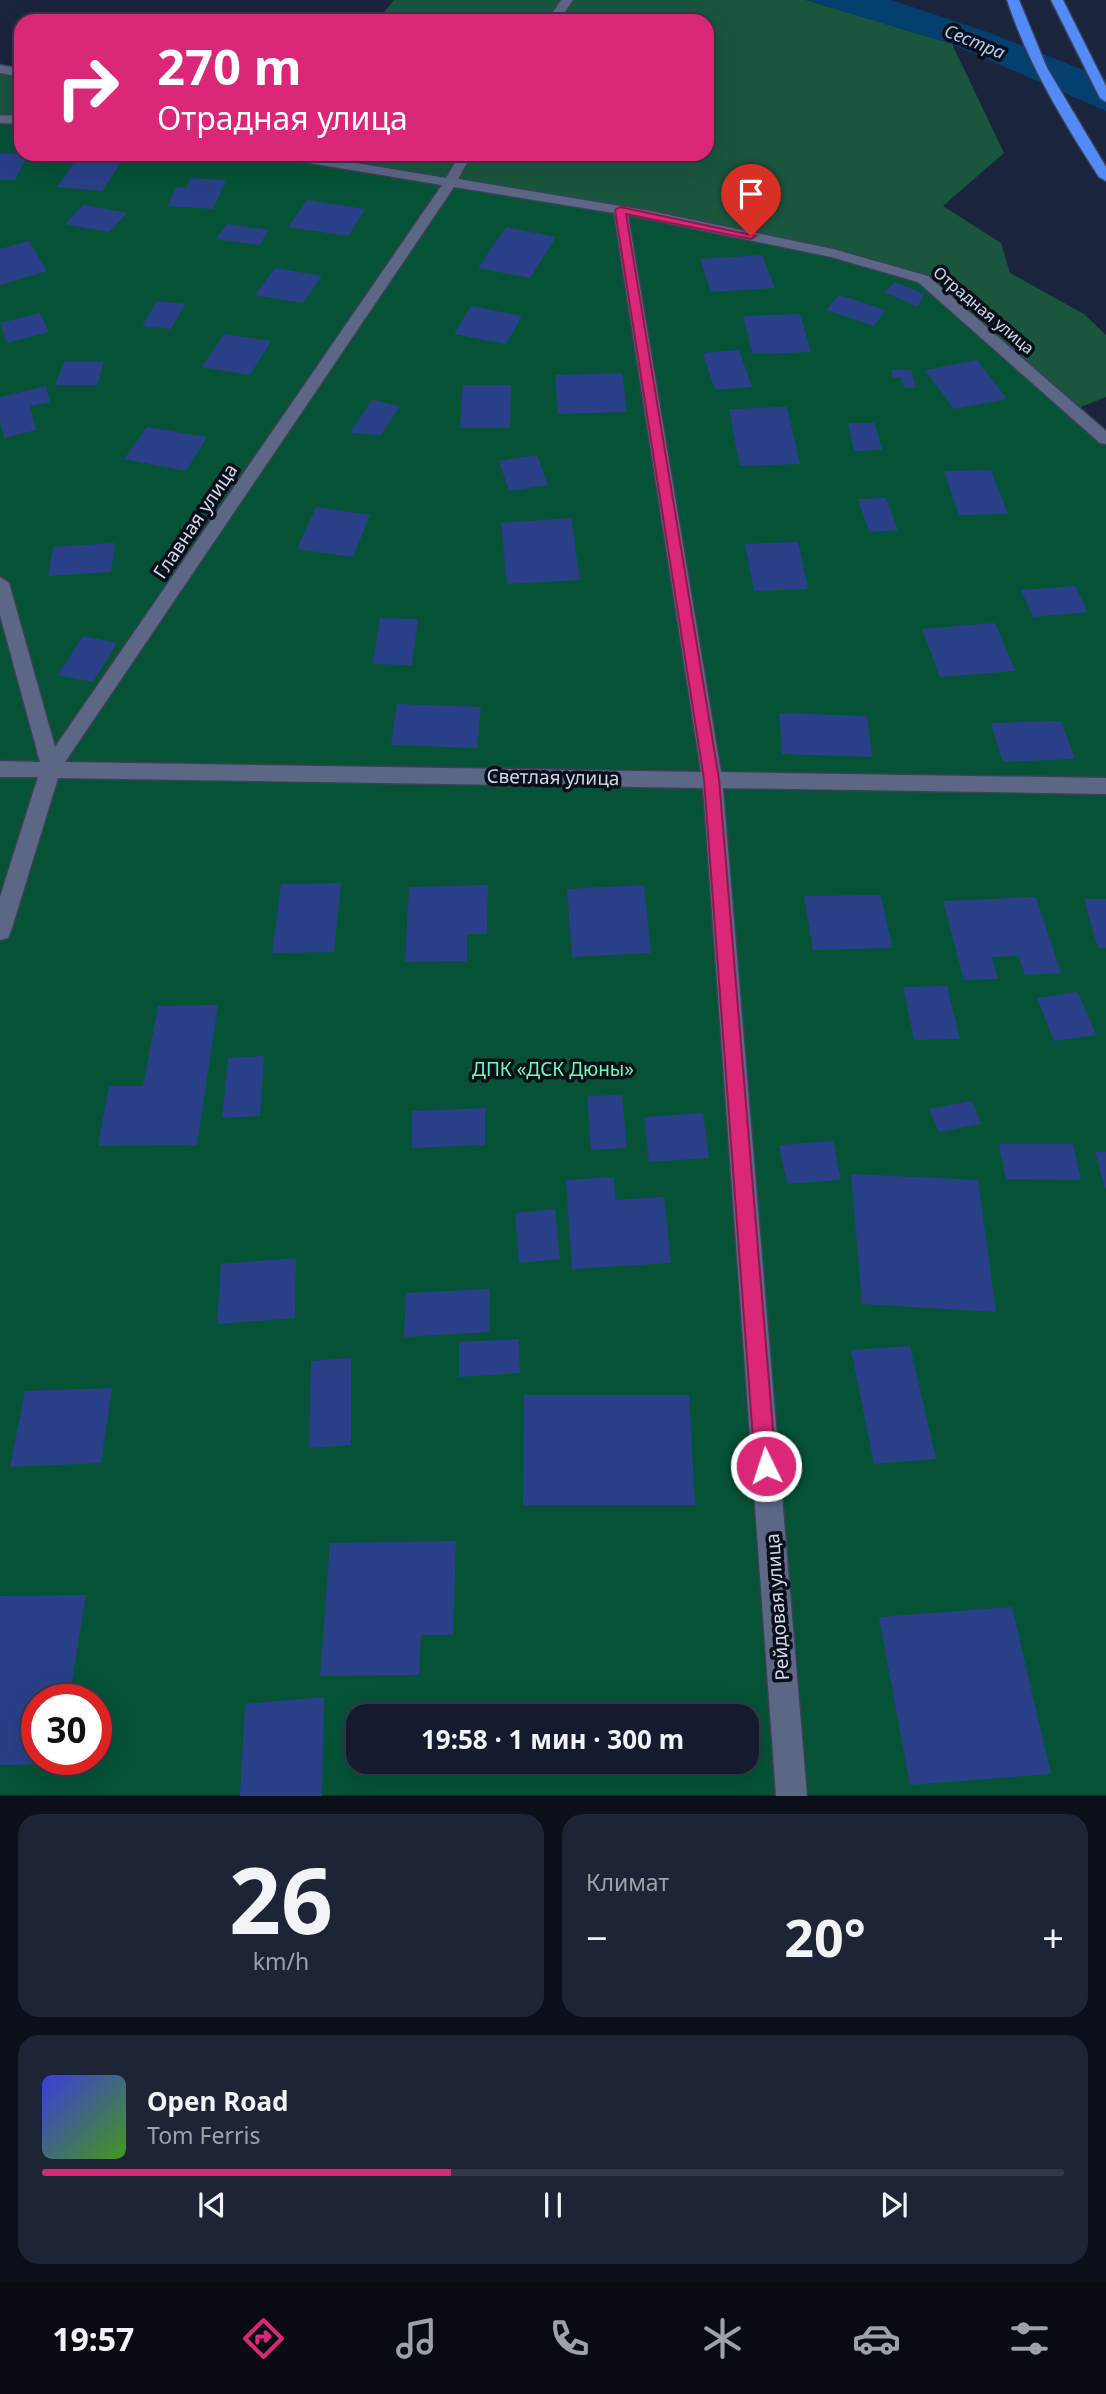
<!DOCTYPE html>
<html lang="ru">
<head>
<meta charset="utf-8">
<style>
  body { margin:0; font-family:"Noto Sans",sans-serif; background:#1d2436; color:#f1f3f6; height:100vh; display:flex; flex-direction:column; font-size:26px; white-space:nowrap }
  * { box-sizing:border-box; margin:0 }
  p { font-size:23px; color:#9da1aa }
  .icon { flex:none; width:38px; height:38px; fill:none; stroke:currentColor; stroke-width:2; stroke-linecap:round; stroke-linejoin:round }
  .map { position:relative; height:1796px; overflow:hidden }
  .drawer { display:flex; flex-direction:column; gap:18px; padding:18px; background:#0b0f19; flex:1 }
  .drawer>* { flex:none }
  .top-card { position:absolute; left:14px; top:14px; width:700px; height:147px; border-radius:21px; box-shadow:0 7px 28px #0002,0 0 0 2px #33394a; background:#db2777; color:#fff; overflow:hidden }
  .speed { position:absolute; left:21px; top:1684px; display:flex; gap:14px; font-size:35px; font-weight:700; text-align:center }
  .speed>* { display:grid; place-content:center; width:91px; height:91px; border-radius:50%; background:#141b2e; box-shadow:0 7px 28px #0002,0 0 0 2px #33394a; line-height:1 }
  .speed .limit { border:10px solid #d22; background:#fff; color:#111 }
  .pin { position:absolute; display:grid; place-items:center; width:60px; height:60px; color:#fff; margin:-72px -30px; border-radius:50% 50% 50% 0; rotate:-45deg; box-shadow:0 0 7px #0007 }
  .pin .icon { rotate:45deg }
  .me { position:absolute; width:77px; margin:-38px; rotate:356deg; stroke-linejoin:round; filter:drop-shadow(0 0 5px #0008) }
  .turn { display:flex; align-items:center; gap:24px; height:147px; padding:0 28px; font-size:32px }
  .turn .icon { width:91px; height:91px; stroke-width:2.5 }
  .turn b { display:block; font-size:49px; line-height:60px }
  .big { font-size:52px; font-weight:700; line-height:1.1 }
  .drawer .card { flex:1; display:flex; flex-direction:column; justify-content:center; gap:10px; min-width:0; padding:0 24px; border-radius:21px; background:#1d2436 }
  .drawer .dial { align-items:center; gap:0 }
  .dial b { font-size:91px; line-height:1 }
  .song { display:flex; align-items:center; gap:21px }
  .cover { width:84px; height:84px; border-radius:10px; background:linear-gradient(135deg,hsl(240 70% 55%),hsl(100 70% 35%)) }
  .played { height:7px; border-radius:4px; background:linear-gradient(90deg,#db2777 40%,#33394a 40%) }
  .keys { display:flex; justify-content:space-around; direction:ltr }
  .heat { display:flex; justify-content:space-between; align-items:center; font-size:38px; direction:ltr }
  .drawer .tiles { flex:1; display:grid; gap:18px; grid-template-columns:1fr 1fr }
  .card:last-child { grid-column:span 2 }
  .trip { position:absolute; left:346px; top:1704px; width:413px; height:70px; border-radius:21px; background:#141b2e; box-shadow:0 7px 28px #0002,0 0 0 2px #33394a; font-weight:700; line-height:70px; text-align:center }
  .tab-bar { display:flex; height:112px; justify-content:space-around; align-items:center; background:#080b12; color:#9da1aa }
  .tab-bar .icon { width:49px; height:49px }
  .tab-bar .active { color:#db2777 }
  .tab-bar b { font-size:32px; color:#f1f3f6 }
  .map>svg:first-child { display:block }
</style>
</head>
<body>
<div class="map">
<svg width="1106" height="1796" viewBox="0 0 1106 1796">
  <rect width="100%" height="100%" fill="#1a243d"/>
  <!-- green -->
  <path fill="#055237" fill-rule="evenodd" d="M0,119L21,120V154H274L577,203L827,252L923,279L1106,439V1795H0ZM37,1699H96V1759H37ZM359,1717H747V1762H359Z"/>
  <!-- forest -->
  <path fill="#1a553d" d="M394,0H806L952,44L1004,153L943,206L1001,243L1010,273L1084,314L1106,335V397L1073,410L923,279L827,252L577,203L274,154H707V21H377Z
    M0,69L21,73V120L0,119Z"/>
  <!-- water -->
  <path fill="#04406f" d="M806,0H891L990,33L1106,79V111L952,44Z"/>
  <!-- building -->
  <path fill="#294088" d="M48,16L101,17L99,21H45Z
    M0,154H28L15,180H0Z
    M78,157L122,161L102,191L57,187Z
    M191,178L226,180L213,209L167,206L176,187L186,188Z
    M307,200L365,209L348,236L288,227Z
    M83,205L127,213L109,232L65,224Z
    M227,224L269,230L259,245L216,239Z
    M506,227L556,237L530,278L478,268Z
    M29,241L47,271L0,285V249Z
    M762,255L775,288L711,292L700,259Z
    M275,268L322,276L303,303L255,295Z
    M895,282L924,294L918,307L884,292Z
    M839,295L886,310L874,326L826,310Z
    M157,301L185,304L171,329L142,326Z
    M471,306L522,316L506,344L454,334Z
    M40,313L49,332L7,343L0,323Z
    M800,314L811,352L753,354L743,316Z
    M224,334L271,341L250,375L202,367Z
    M739,350L752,387L715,390L703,353Z
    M977,360L1007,399L954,409L925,370Z
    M64,362H104L97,385H55Z
    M891,370H911L916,388H904L901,377H893Z
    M622,373L627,412L558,414L555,375Z
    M463,385H511L510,428H460Z
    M46,386L50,402L30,406L36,430L4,438L0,420V397Z
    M372,400L400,406L381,435L350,433Z
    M787,407L800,464L740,466L729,409Z
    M848,423H875L882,450L854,451Z
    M147,427L207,437L186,471L124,459Z
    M537,455L548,485L509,491L499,461Z
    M991,470L1008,514L959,515L944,471Z
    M886,498L898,530L869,532L858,499Z
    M316,507L370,515L353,557L297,549Z
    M571,518L580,580L507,584L501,523Z
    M798,542L808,589L754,591L745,544Z
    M115,543L111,572L48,576L53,547Z
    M1075,586L1088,612L1033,617L1021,590Z
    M380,618L418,619L412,665L373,664Z
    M995,623L1015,671L940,677L922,629Z
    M83,636L117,643L93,682L58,675Z
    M397,704L481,707L477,748L391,745Z
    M779,713L867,716L872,757L782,754Z
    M1061,721L1075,759L1003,762L991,723Z
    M341,883L334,952L272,953L281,884Z
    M488,885L487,934H467V961L405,962L409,887Z
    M644,885L651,953L572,957L567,889Z
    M881,895L892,948L813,950L804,896Z
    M1036,897L1061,973L1025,975L1019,956L992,957L998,979L964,980L943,901Z
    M1084,899H1106V948H1098Z
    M947,986L960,1039L914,1040L903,987Z
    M1078,992L1096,1035L1054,1041L1037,998Z
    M218,1005L197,1145L98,1146L109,1086H143L158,1006Z
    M264,1056L260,1116L222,1118L228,1058Z
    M622,1095L627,1148L591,1150L587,1096Z
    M972,1101L981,1124L939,1132L929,1109Z
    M485,1108V1145L412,1148V1111Z
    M703,1113L709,1158L649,1162L644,1117Z
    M833,1141L841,1180L787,1184L779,1145Z
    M999,1144H1073L1081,1180L1006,1179Z
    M1095,1152H1106V1188H1105Z
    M851,1174L978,1180L996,1312L862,1304Z
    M614,1177L615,1200L664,1197L671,1263L572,1269L566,1180Z
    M555,1209L560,1259L519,1263L515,1213Z
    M296,1258L295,1318L217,1324L221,1264Z
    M490,1289V1332L404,1337L406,1293Z
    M519,1339L520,1373L459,1377V1342Z
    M910,1346L936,1459L874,1464L851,1350Z
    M351,1358V1445L309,1448L311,1361Z
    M112,1388L101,1463L10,1467L25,1391Z
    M524,1395H689L695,1505H523Z
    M456,1541L453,1635H421L419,1675L320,1676L330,1543Z
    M86,1595L69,1699H37V1759H59L58,1764L0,1765V1596Z
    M1012,1607L1051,1774L910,1785L879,1617Z
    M324,1697L322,1796H240L245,1704Z"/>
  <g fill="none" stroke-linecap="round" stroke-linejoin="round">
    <!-- minor casing -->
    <g stroke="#3a4156" stroke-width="3">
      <path id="minor" d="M561,0H573L559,21H547Z
        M0,65L21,69V77L0,73Z
        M0,115L21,116V124L0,123Z
        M273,154H302L446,178L460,154H472L458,179L650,211L833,249L928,276L1106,431V444L1100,443L918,282L831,257L628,215L721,772L1106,778V794L723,788L807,1796H776L703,788L58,778L11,931L8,938L0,940V897L38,777H0V761L40,762L0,615V577L9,583L55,747L442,185L279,158ZM454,187L614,213L701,772L65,762Z"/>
    </g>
    <!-- motorway casing -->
    <g stroke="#3a4156" stroke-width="3">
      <path id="motorway" d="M1007,0H1019L1047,68L1106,167V181L1099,177C1063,121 1028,64 1007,0Z
        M1051,0H1063L1106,86V102L1100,98Z"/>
    </g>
    <!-- minor -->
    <use href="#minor" fill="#5b6785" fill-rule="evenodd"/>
    <!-- motorway -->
    <use href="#motorway" fill="#528bf8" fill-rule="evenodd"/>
  </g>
  <!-- route -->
  <path fill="#db2777" stroke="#8e194d" stroke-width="2" d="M620,207L756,236L751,239L626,214L719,779L776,1466L773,1473L766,1476L758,1473L755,1466L704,779L615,210Z"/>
  <g text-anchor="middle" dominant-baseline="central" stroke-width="7" stroke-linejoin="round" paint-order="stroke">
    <!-- far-street labels -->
    <g font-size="16" fill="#d0d8e9" stroke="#090e19">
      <text transform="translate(984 310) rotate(40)">Отрадная улица</text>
    </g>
    <!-- far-water labels -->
    <g font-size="18" font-style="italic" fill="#aaccef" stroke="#090e19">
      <text transform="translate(975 41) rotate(22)">Сестра</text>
    </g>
    <!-- street labels -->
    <g font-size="19" fill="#d0d8e9" stroke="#090e19">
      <text transform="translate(195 521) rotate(-56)">Главная улица</text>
      <text transform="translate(553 777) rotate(1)">Светлая улица</text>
      <text transform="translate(777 1607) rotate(-94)">Рейдовая улица</text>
    </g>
    <!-- park labels -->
    <g font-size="19" fill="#6bfcbe" stroke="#090e19">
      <text x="553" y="1069">ДПК «ДСК Дюны»</text>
    </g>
  </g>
</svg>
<div class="speed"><div class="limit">30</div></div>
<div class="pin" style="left:751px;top:236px;background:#d93025"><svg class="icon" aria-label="arrive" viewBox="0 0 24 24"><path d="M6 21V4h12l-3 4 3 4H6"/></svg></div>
<svg class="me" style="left:766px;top:1466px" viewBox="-20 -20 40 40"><circle r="17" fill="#db2777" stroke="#fff" stroke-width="3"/><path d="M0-11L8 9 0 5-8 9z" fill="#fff"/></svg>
<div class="trip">19:58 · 1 мин · 300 m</div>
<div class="top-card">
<div class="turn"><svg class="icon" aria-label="right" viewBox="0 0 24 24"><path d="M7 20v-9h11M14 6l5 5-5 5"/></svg><div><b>270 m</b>Отрадная улица</div></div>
</div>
</div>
<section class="drawer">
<div class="tiles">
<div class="card dial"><b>26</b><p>km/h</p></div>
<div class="card"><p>Климат</p>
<div class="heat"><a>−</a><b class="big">20°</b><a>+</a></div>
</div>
<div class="card">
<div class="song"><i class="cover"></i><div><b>Open Road</b><p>Tom Ferris</p></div></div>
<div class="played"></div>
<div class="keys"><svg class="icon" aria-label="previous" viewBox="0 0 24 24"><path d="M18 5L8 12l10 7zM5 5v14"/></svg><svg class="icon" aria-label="pause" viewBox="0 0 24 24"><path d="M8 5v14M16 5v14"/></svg><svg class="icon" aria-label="next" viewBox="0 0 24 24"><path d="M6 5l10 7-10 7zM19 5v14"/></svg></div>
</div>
</div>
</section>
<nav class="tab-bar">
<b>19:57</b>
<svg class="icon active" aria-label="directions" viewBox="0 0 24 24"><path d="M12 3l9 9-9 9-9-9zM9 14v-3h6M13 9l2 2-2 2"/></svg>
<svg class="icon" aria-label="music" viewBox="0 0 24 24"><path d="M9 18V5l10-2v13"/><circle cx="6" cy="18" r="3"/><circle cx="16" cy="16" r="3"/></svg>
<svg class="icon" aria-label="phone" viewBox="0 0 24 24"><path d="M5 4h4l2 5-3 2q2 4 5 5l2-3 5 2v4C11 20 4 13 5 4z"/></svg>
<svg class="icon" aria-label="climate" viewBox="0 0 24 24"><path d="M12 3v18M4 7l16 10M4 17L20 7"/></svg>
<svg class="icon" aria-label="car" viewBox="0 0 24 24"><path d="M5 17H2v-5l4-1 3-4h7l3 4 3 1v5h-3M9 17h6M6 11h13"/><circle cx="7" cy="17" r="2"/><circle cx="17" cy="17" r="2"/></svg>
<svg class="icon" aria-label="filters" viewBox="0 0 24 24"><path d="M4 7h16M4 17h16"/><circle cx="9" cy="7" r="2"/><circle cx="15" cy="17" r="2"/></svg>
</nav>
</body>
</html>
